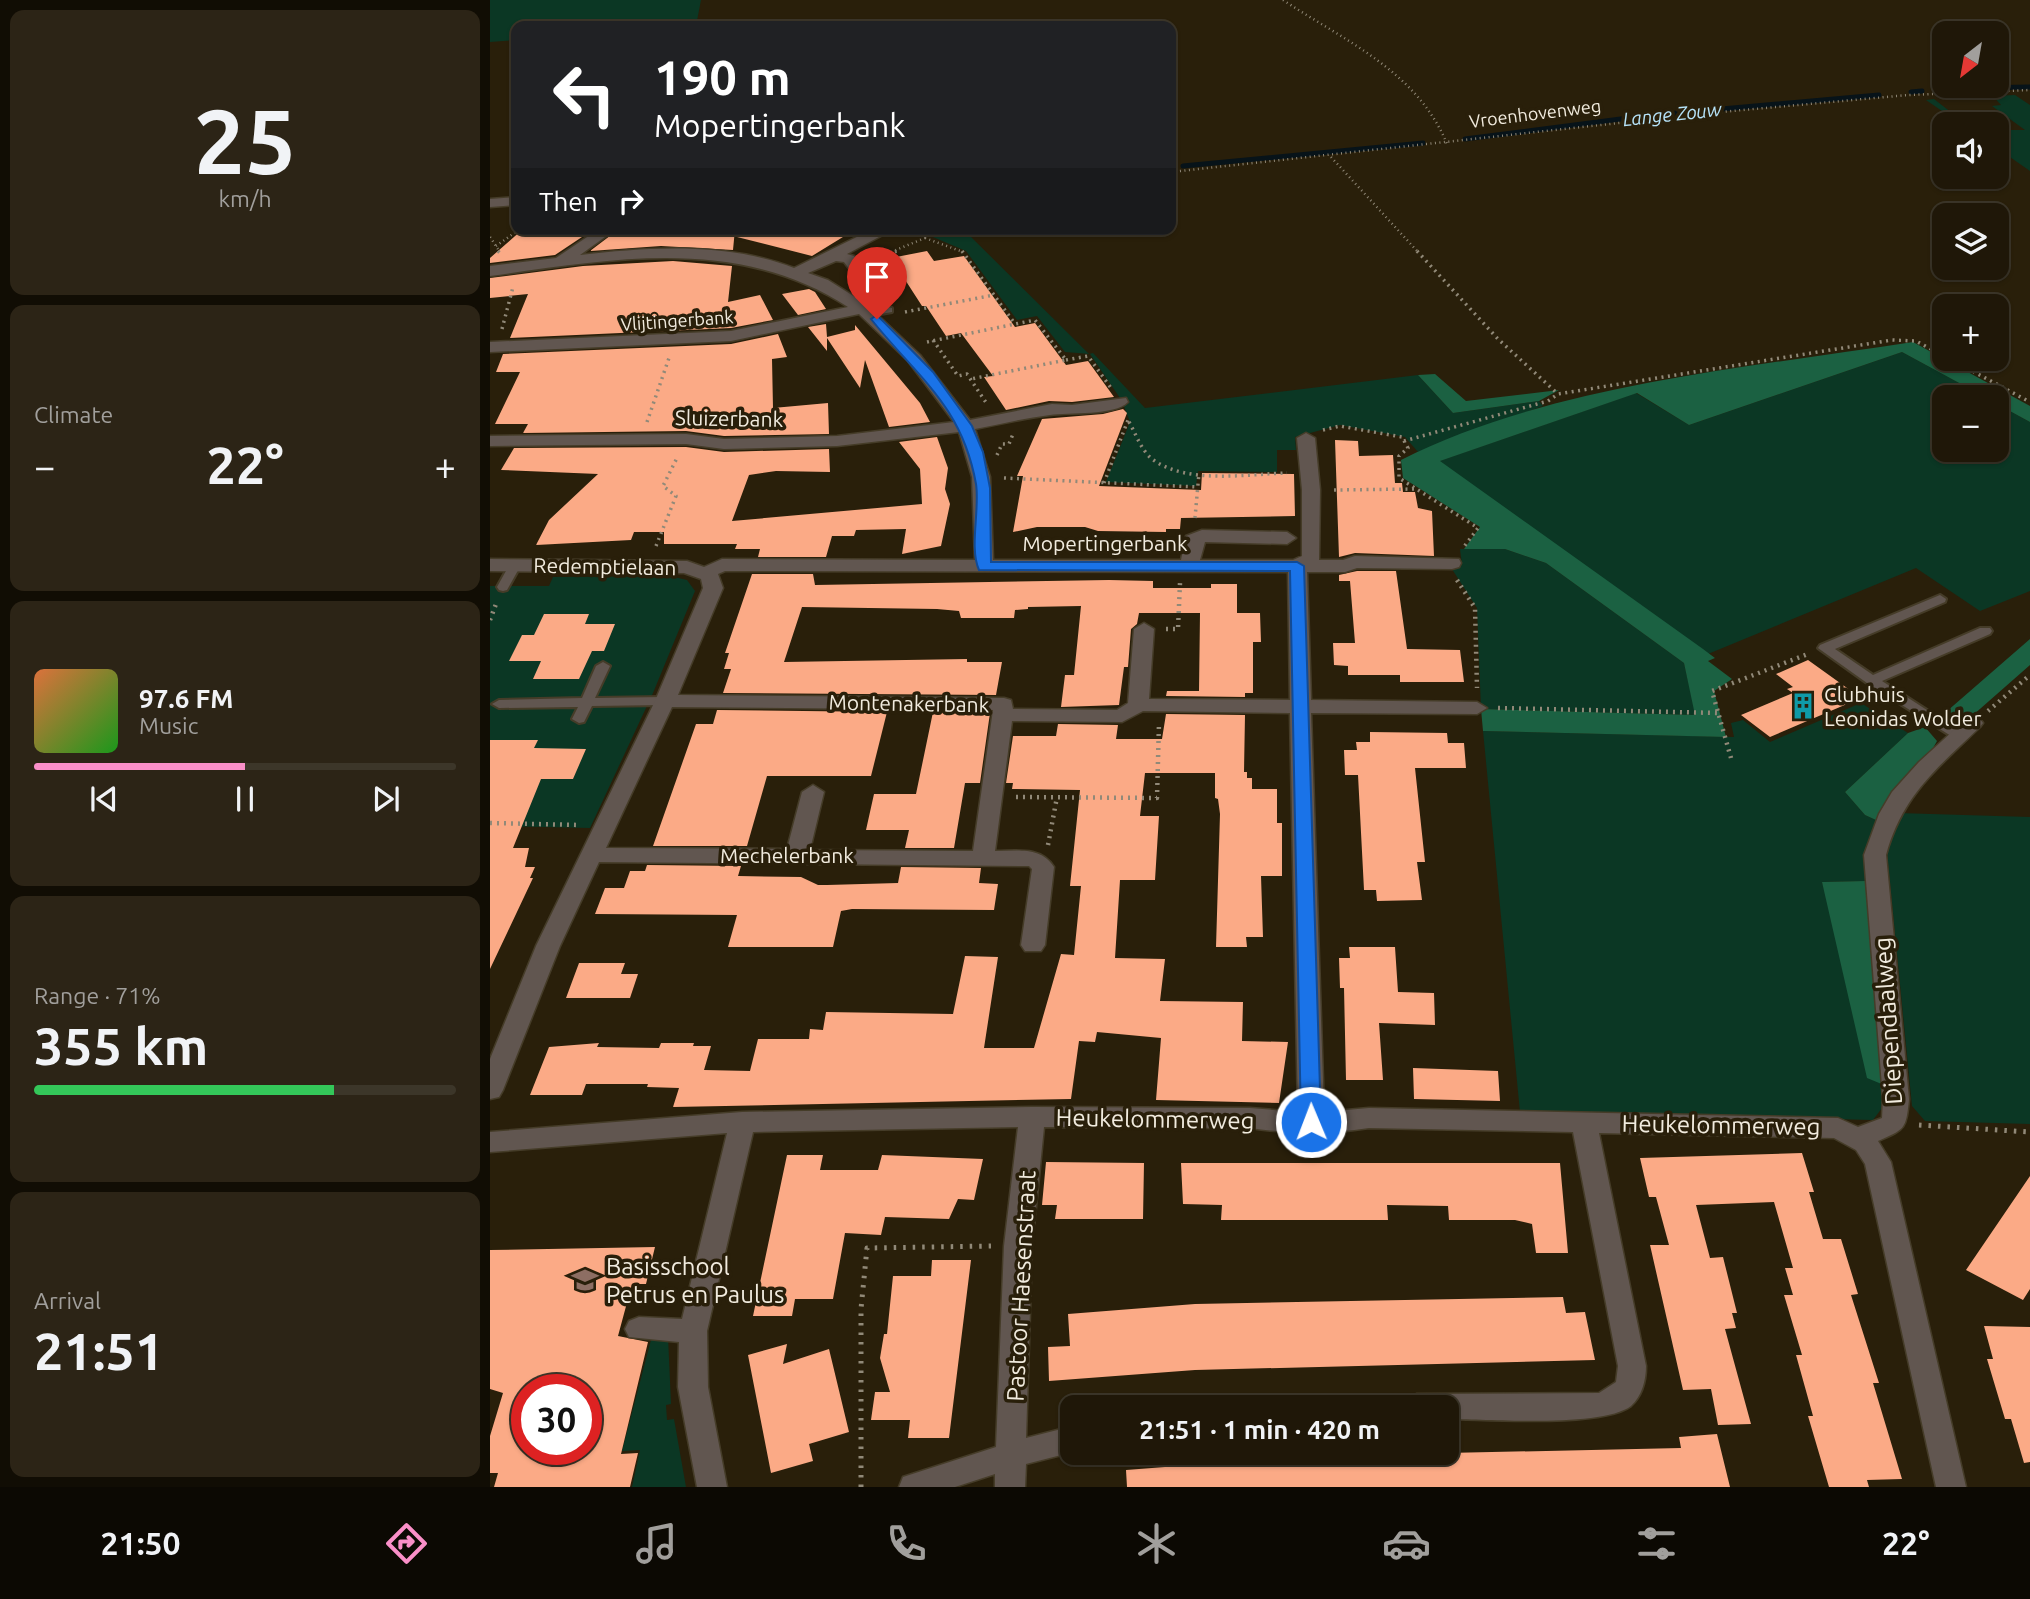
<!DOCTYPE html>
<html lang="en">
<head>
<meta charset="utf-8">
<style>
  body { margin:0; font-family:Ubuntu,sans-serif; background:#2c2416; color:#f1f3f6; height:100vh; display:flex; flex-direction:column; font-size:26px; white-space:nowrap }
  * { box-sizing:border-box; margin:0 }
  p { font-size:23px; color:#a19f9c }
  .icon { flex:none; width:38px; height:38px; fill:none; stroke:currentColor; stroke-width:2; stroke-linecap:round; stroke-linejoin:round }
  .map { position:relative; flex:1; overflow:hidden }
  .drawer { display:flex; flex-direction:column; gap:10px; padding:10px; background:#110d04; width:490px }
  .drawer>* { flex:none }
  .hud { position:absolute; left:21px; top:21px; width:665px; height:214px; border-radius:14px; box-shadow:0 2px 5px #0004,0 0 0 2px #3c3629; background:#202124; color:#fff; overflow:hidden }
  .needle { width:46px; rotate:211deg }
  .tools { position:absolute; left:1442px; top:21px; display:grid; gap:14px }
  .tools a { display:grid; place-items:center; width:77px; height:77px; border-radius:14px; background:#1f1708; box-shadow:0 2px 5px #0004,0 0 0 2px #3c3629; font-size:35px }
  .speed { position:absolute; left:21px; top:1374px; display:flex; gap:14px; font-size:35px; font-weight:700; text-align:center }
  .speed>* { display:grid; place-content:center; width:91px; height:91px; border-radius:50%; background:#1f1708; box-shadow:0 2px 5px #0004,0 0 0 2px #3c3629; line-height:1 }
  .speed .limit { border:10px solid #d22; background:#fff; color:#111 }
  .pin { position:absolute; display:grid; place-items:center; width:60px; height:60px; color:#fff; margin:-72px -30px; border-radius:50% 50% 50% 0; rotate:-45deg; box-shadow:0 0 7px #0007 }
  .pin .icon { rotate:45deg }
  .me { position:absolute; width:77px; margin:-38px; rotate:359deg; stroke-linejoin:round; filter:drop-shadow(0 0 5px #0008) }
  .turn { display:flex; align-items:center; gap:24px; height:147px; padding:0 28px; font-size:32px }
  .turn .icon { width:91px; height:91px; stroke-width:2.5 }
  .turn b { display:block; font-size:49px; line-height:60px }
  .then { display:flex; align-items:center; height:66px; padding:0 28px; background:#0003; gap:14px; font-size:26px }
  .big { font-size:52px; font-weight:700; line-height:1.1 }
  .drawer .widget { flex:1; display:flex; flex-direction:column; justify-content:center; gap:10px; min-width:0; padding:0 24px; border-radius:14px; background:#2c2416 }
  .drawer .dial { align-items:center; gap:0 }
  .dial b { font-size:91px; line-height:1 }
  .song { display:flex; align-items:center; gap:21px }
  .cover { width:84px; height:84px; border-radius:10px; background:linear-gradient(135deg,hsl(20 70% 55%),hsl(120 70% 35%)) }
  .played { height:7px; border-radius:4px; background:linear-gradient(90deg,#fa8fc8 50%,#3c3629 50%) }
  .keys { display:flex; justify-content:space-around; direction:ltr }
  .heat { display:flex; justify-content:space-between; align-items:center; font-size:38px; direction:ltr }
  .charge { height:10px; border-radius:5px; background:linear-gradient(90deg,#34c759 71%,#3c3629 0) }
  .trip { position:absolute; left:570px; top:1395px; width:399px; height:70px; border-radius:14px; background:#1f1708; box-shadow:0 2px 5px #0004,0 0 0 2px #3c3629; font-weight:700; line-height:70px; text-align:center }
  .menu { display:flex; height:112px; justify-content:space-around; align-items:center; background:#0c0903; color:#a19f9c }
  .menu .icon { width:49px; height:49px }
  .menu .selected { color:#fa8fc8 }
  .menu b { font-size:32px; color:#f1f3f6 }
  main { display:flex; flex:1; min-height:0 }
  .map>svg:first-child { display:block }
</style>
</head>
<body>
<main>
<section class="drawer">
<div class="widget dial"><b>25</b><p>km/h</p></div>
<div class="widget"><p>Climate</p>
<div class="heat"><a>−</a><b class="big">22°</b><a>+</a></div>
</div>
<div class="widget">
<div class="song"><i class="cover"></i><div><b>97.6 FM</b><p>Music</p></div></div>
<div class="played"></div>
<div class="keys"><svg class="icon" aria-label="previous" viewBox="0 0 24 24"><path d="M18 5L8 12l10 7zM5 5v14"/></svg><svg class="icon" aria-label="pause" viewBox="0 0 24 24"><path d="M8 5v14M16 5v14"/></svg><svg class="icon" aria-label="next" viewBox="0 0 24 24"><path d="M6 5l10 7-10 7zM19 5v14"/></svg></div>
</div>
<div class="widget"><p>Range · 71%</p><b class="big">355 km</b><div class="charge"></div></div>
<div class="widget"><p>Arrival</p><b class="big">21:51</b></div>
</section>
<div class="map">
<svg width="1540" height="1487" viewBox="0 0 1540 1487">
  <rect width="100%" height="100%" fill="#291f0a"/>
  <!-- green -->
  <path fill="#0b3724" d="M0,0H211L206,26H26V40L0,42Z
    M1525,95L1540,105V171L1507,148V130H1535L1502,106L1511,105L1503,96Z
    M1444,99L1462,113L1481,111L1498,124H1471L1436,100Z
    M424,229H473L599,354L603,353L655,408L928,375L963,413L1049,401L1053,406L928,452L915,437L850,425L805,437L806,450H787V472L708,471L706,486L616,482L640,422L632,401L600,354L575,352L547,316L527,320L476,251Z
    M1412,352L1495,397H1454V450H1507V404L1540,422V591L1490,611L1426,568L1218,654L949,461L1146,393L1199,425Z
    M970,549H1015L1056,563L1194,663L1206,715L991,709L987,608L960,566L972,565Z
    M180,576L197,580L205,591L163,693L100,828L0,826V586H59L63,577Z
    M1371,703L1418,733L1355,792L1375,815L1386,820L1379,839L1375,881L1332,882L1394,1085L1392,1108L1383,1120L1030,1112L993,731L1244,737L1241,723L1253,720L1280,742Z
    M1408,813L1540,817V1124L1435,1121L1422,1106L1397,852Z
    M162,1336H178L181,1404L176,1405L177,1420L184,1419L196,1487H142L150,1450L132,1451Z"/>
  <!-- forest -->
  <path fill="#1b6142" d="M1423,342L1540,406V422L1507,404V397H1495L1412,352L1199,425L1147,393L950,461L1213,649L1225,658L1218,661L1242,679L1224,691L1236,737L993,731L991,709L1205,715L1194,663L1056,563L1015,549H974L990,527L913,478L911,460C1061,384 1258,368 1423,342Z
    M945,374L976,401L1069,390L1049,401L963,413L928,375Z
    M1540,639V665L1474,723L1456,712Z
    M1435,727L1447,741C1432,771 1398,788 1386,820L1375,815L1355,792L1418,733Z
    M1375,881L1394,1085L1377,1078L1332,882Z"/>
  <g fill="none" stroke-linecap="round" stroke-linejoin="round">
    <!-- stream -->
    <path stroke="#071319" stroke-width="5" d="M1484,88L1540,87
      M1421,92L1432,91
      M975,139L1154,116L1389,95
      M693,166L933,143"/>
  </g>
  <!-- building -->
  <path fill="#fbaa86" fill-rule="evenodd" d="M33,229H104L65,255L0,263V258Z
    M129,229H245L243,250L171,246L100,251Z
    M248,229H366L322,256L247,237Z
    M437,251L444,261L474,256L525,327L545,323L576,365L598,361L624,397L582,402L559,401L516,410L494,377L503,376L471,333L456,336L436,306H432L401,258Z
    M183,261L242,266L238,302L270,295L283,320L241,328L20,338L38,294L0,298V278L93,266Z
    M319,289L325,292L336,309L308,315L292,294Z
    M336,324L337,337L365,330V325L430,403L440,422L399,427L375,360L370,388L337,338V351L318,327Z
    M288,334L297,357L282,359L283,408L338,403L339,434L234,436L196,431L33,433L38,424H5L30,372H6L13,354L241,344Z
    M633,409L637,413L609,486L711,490L712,473L804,474L805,516L691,518L690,529H676V532L608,531L595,527H547L523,532L533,476H527L552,419L613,414Z
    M447,437L458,468L455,489L460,504L451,546L412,554L416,529L366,530L364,536H342L336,557H268L270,549H245L247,544H174V532H144L141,540L46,545L59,520L108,474L11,470L24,448L196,447L234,452L339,449L340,472L286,471L259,475L242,521L432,504L430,469L409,442Z
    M845,440L868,441L869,456L903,455L905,483H912L913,492H925L928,508L942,511L944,556L865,553L849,557Z
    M867,571H906L917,649L970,650L974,682H910V675H858V666L844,665L843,643H865L860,581H849V575Z
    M262,574H323L325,585L619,580L663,581V588H721V584H747V613H770L771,642H763V693H755V697L676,696L677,691H709L710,613H649L647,624L641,629L638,667H634L629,705L571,707L575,675H584L591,606L538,607V609L525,610L524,618H471L469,611L447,609L312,607L294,662L477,659V662H512L506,695L233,693L241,669H234L239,653H235Z
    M54,614H99L95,624H125L114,651H102L89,679H43L51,661H19L32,635H44Z
    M1318,660L1371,698L1280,737L1251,715L1303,693L1297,689L1303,687L1286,674Z
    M227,710L397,712L381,776H277L257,846H163L206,724H223Z
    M443,712L500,713L490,783H475L464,848H415L419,830H376L384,794H426Z
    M676,714L755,715L754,772H757V778H762V789H787V823H792V876H771L773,937H756L757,947H726L730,814L728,799L725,798V773H655L650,816H669L665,880H630L625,958L675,959L670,1001L753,1002L752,1041L798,1042L789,1103L666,1100L671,1038L607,1032L605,1042L589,1041L581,1099L183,1107L189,1088L157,1087L158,1084H96L92,1095H40L59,1047L109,1043L107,1047L169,1048L171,1043H204L203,1046H221L214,1070L260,1071L268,1039H319L320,1029L333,1030L336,1012L463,1014L475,956L508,957L494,1048H544L571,954L584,955L591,886H580L590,790L522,789L523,783H516L523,736H566L568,724L628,725L626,739H672Z
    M880,732L957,733L958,743H974L976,768H925L935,862H927L932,900L887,901L886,890H874L868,775H855L854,750H867L866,742H880Z
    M0,740H48L44,748L96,749L83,779H51L23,848H39L35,867H45L40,878H43L0,969Z
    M157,865L251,866L248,876L311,877L328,885H337L408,883L411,867L491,868L489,883L508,884L504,910L362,909L351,911L343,947H238L247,915L105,914L115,888H134L140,871H155Z
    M859,947H905L908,992L944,993L945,1025L889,1023L893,1080H856L854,988H850L849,958H860Z
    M89,963H135L131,974H148L140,998H76Z
    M923,1068L1008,1071L1010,1101L924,1099Z
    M1312,1153L1324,1192H1319L1333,1239H1351L1368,1294L1361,1295L1389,1383H1383L1412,1479L1377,1480L1379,1487H1339L1318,1416H1323L1306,1355H1312L1294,1295H1303L1295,1268H1303L1284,1202L1206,1205L1220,1258L1233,1257L1247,1313H1242L1246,1328L1235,1329L1261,1424L1228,1425L1221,1389L1193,1390L1160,1245H1179L1166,1197H1159L1150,1158Z
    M297,1155H333L330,1170H388L392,1155L493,1159L484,1200L468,1199L459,1219L395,1217L391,1235L355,1233L343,1299H305L302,1316H263Z
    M556,1162L654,1163L653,1219H565L567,1205H552Z
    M691,1163H1070L1078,1253H1046L1042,1224L1025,1220H959L958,1206L897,1205L898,1220H731L732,1205L693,1204Z
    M1540,1176V1289L1533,1300L1476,1270Z
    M165,1247L156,1284H142L128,1336L158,1342L131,1454L148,1453L140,1487H4L8,1473H0V1436L13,1393L0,1389V1250ZM37,1390H96V1449H37Z
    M442,1260H481L459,1438H418L420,1420H381L385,1392H400L390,1358L394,1334H397L403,1276H441Z
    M1073,1297L1076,1313L1095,1312L1105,1360L705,1370L559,1381L558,1347L580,1346L578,1314L705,1304Z
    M1494,1326L1540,1327V1462L1534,1463L1521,1419H1515L1497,1359H1503Z
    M297,1344L293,1364L339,1349L359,1432L319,1444L323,1461L281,1473L258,1355Z
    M1227,1434L1240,1487H637L636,1470L819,1456L1191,1448L1189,1437Z"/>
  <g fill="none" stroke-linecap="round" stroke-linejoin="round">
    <!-- lane casing -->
    <g stroke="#453c28" stroke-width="4">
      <path id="lane" d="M398,307L402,308V312L380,316L375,313Z
        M25,561L31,565L17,590L13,591L9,590L7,587L21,562Z
        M1450,595L1456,599L1455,602L1345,649L1383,675L1490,628H1500L1502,631L1500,634L1392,681L1474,734L1476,737L1469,741L1377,683L1328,648L1330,645Z
        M113,662L120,666L105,698L175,697L182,701L175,705L102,706L94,722L89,723L82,719L88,707L9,708L2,704L9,700L92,698L106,666Z"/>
    </g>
    <!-- street casing -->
    <g stroke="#453c28" stroke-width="3">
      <path id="street" d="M26,197V205L0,207V199Z
        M109,229H126L90,255C161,247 237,242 304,268L383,229H404L357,254L364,256L395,296L376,304L430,355L480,420L562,404L582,405L636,398L638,402C625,416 578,412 560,415C535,418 510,424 485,429L500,477L503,560H691L696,536L712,530L797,532L806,538L797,544L715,542L710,560H803L812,556V490L807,438L816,433L825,438L830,490L829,560H853L865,556L969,559L971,563L969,567L962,569L867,568L855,572H817L821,700L987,702L997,708L987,714L821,713L834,1112L879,1108L1348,1118L1368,1127L1392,1118L1393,1099L1374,855L1389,814L1402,792L1429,762L1476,719H1490L1493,723L1490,727C1447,768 1412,796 1396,855L1419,1099C1416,1130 1415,1129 1388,1141L1401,1162L1476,1487H1446L1375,1164L1366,1150L1344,1138L1109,1133L1156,1366C1156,1380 1152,1396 1141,1406C1112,1428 997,1419 957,1419V1407H912L917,1398L927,1394L1109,1393L1126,1382L1128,1366L1083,1132L879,1128C840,1134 799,1134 760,1128L554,1127L542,1246L536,1438L583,1426V1452L536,1464L535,1487H505V1474L465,1487H409L413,1477L506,1447L514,1246L528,1127L263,1132L217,1331L218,1387L237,1487H207L188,1387L189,1342L139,1337L135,1329L139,1321L149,1317L192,1319L237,1133L0,1152V1132L252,1112L542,1107L760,1108L808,1112L800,713L653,711L632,722L522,721L505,851C527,851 551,846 564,867L555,945L551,951H535L531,945L542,869L539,866L109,862L70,946L13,1090L9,1097L0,1099V1059L46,946L165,701L213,588L211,579L194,573L0,571V559L197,561L214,567L232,559L485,560L482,477L469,432L347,446L234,449L196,444L0,446V436L196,434L234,439L347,436L464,422L418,361L369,314L241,341L0,352V342L241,331L358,307C247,235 123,259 0,276V266L66,258ZM346,261L354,262L378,294L365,297L338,280L318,273ZM235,571L798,572L800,700L659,699L664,629L654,623L644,629L638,703L627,710L523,709L521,700L514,698L188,695L233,588L228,574ZM182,707L503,710L483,851L320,850L334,792L323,785L312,792L297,849L116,848Z"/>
    </g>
    <!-- path-far3 -->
    <path stroke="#918978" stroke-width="2.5" stroke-dasharray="1 3.5" stroke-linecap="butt" d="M793,0C855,41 927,71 957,144
      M841,157L928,252
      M681,172L1220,113L1418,95L1540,90
      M0,237L10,252
      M435,238L473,252
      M6,246L30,229
      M401,252L435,238L419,229"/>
    <!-- path-far2 -->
    <path stroke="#918978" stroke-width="3.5" stroke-dasharray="2 4.5" stroke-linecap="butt" d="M8,251L10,253
      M472,251L525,324
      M927,251L1008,339L1068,394
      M392,254L409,251
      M415,312L504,295
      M12,329L23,287
      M443,340L468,376L477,374L497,404
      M437,342L545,320L576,360L481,379
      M1460,359L1540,402
      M576,360L598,356L621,388
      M157,422L179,358
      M639,422C646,434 651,450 662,459C697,485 757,474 797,473
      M833,430L850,426L912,437L918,448L909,456V478L988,528L973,548
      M914,441L1058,401L1068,394L1402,340L1426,341L1454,356
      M507,455L512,444H519L523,434
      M514,478L708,487
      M614,483L638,420
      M844,490L926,489
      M705,518L709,473
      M166,546L186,496L173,486L188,456"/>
    <!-- path-far1 -->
    <path stroke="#918978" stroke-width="4.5" stroke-dasharray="2 5" stroke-linecap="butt" d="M967,580L985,608L987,688
      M0,620L6,604
      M676,629H688L690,583
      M1008,708L1228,713
      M1498,711L1540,675
      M1241,758L1222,691L1318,654
      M526,797L667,798L669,723
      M0,823L90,825
      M558,845L567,797"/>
    <!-- path -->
    <path stroke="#918978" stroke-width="5" stroke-dasharray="2.5 7" stroke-linecap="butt" d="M1429,1125L1540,1132
      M371,1487V1309L377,1248L501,1246"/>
    <!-- lane -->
    <use href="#lane" fill="#615650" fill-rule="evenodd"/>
    <!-- street -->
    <use href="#street" fill="#615650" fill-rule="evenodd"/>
  </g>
  <!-- route -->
  <path fill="#1a73e8" stroke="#114b97" stroke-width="2" d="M387,315L443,372L482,426L493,452L500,488L501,562H807L814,566L831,1122L828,1127L821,1130L811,1122L800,571L489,570C479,548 490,509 486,484C472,405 427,377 381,319Z"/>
  <!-- icons -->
  <defs>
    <g id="building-bare" transform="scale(2.1)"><path d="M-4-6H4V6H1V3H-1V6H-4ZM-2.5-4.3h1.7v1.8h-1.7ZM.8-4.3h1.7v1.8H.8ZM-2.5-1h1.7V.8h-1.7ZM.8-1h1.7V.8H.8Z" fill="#0f9aa8" stroke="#291f0a" stroke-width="2.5" paint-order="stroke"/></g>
    <g id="school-bare" transform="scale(2.1)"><path d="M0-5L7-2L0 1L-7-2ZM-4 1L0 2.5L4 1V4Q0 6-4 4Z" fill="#8d6e63" stroke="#291f0a" stroke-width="2.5" paint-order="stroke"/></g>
  </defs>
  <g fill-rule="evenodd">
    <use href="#building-bare" x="1313" y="706"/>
    <use href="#school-bare" x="95" y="1280"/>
  </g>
  <g text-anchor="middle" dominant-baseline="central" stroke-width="7" stroke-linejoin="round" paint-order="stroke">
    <!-- far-street labels -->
    <g font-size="18" fill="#f1ebde" stroke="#291f0a">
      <text transform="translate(1045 113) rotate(-7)">Vroenhovenweg</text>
      <text transform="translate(187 320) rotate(-4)">Vlijtingerbank</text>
    </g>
    <!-- far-water labels -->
    <g font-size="19" font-style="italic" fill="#b6e3f9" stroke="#291f0a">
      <text transform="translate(1182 114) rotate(-6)">Lange Zouw</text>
    </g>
    <!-- street labels -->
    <g font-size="21" fill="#f1ebde" stroke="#291f0a">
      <text transform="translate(239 418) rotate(1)">Sluizerbank</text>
      <text x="615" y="543">Mopertingerbank</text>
      <text transform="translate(115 566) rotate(1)">Redemptielaan</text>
      <text transform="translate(419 703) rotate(1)">Montenakerbank</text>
      <text x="297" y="855">Mechelerbank</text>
    </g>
    <!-- poi labels -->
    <g font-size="21" fill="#f1ebde" stroke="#291f0a" text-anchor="start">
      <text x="1334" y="694">Clubhuis<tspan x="1334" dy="24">Leonidas Wolder</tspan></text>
    </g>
    <!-- near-street labels -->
    <g font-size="24" fill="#f1ebde" stroke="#291f0a">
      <text transform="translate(1398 1021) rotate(-94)">Diependaalweg</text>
      <text transform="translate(665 1119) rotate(1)">Heukelommerweg</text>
      <text transform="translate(1231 1125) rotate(1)">Heukelommerweg</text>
      <text transform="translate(531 1286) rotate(-87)">Pastoor Haesenstraat</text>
    </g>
    <!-- near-poi labels -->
    <g font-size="24" fill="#f1ebde" stroke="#291f0a" text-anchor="start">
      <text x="116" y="1266">Basisschool<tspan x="116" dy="28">Petrus en Paulus</tspan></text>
    </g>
  </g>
</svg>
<div class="tools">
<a><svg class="needle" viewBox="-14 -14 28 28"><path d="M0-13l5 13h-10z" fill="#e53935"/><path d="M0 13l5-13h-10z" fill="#a19f9c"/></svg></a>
<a><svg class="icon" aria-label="sound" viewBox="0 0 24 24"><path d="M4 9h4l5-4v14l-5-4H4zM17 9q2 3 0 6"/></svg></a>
<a><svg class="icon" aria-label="layers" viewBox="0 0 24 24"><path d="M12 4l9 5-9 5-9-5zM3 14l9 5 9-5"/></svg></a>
<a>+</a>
<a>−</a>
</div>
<div class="speed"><div class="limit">30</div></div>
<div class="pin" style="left:387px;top:319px;background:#d93025"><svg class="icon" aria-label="arrive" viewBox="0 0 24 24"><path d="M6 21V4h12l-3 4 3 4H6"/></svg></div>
<svg class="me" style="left:821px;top:1122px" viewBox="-20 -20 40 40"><circle r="17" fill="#1a73e8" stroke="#fff" stroke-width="3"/><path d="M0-11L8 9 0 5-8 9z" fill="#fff"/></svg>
<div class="trip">21:51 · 1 min · 420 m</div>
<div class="hud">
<div class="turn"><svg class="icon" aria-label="left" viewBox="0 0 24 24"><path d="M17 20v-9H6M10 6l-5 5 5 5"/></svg><div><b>190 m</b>Mopertingerbank</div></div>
<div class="then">Then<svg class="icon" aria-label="right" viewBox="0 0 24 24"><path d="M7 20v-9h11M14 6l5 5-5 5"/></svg></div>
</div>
</div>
</main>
<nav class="menu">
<b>21:50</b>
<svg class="icon selected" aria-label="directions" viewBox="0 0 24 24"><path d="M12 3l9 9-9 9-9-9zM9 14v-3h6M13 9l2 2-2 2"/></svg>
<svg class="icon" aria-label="music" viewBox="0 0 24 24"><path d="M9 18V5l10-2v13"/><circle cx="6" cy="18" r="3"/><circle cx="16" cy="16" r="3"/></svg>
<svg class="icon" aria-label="phone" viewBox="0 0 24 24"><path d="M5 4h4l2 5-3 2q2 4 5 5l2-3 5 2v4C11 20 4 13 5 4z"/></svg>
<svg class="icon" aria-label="climate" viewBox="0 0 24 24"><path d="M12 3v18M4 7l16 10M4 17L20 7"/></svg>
<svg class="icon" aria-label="car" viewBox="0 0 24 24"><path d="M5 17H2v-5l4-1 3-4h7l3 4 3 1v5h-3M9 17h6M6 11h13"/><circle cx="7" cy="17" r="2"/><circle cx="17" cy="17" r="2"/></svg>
<svg class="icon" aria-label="filters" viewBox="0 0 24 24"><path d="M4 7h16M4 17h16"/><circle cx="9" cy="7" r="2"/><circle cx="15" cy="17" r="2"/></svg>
<b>22°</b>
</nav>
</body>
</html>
